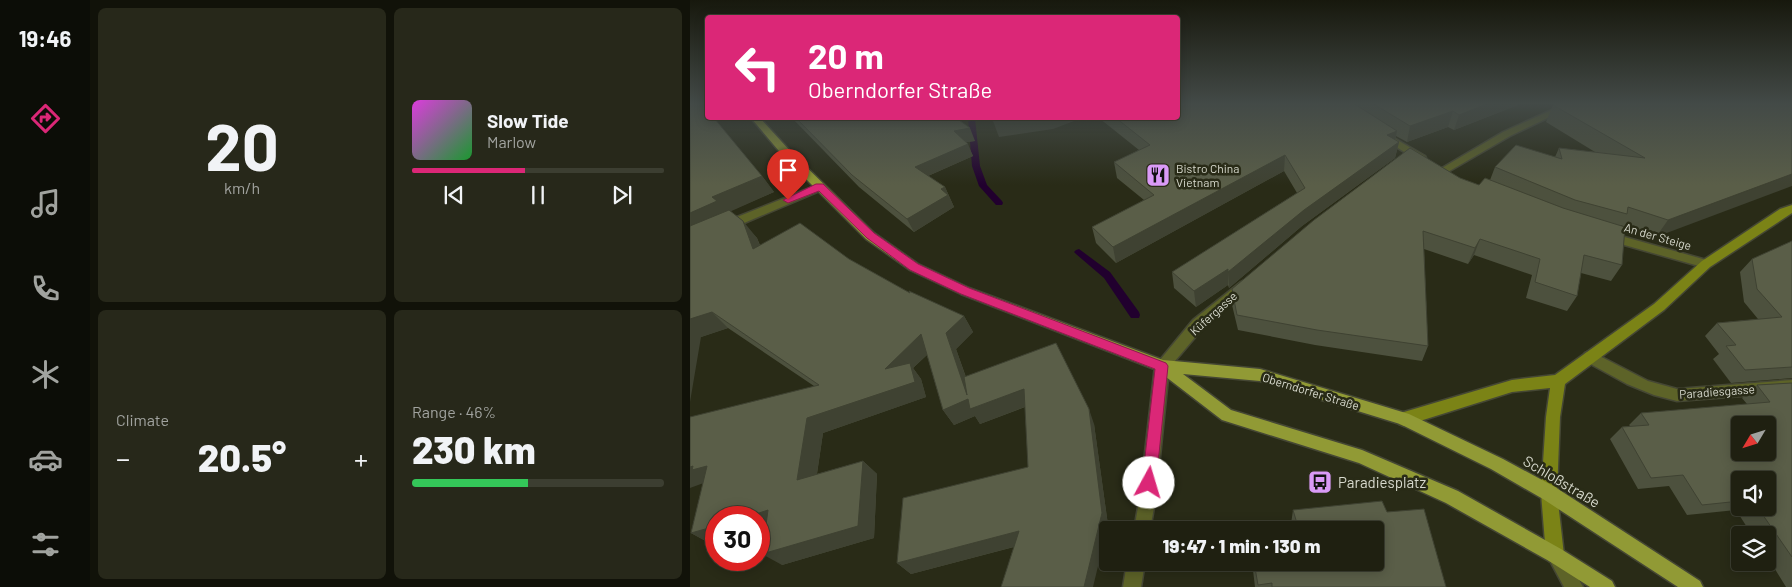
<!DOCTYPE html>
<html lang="en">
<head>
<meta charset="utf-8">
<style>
  body { margin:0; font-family:Barlow,sans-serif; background:#27281a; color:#f1f3f6; height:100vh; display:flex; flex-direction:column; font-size:19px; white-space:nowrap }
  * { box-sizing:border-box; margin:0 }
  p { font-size:16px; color:#a1a39f }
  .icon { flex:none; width:28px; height:28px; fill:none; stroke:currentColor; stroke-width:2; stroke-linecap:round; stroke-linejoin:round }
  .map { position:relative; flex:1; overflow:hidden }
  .sheet { display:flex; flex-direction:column; gap:8px; padding:8px; background:#111209; width:600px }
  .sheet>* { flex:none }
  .banner { position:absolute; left:15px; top:15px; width:475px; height:105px; border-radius:5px; box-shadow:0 2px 12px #0003,0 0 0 1px #3c3e31; background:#db2777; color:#fff; overflow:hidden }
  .needle { width:32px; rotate:232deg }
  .fabs { position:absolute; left:1041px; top:416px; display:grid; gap:10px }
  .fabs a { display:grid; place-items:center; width:45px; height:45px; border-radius:5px; background:#1f2011; box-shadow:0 2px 12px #0003,0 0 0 1px #3c3e31; font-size:25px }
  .speed { position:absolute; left:15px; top:506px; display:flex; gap:10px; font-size:25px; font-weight:700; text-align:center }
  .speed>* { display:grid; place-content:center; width:65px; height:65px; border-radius:50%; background:#1f2011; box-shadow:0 2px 12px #0003,0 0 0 1px #3c3e31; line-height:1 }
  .speed .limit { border:8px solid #d22; background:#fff; color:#111 }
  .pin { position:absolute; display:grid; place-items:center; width:42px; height:42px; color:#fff; margin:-51px -21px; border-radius:50% 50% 50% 0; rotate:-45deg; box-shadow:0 0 5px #0007 }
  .pin .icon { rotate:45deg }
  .me { position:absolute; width:55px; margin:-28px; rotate:6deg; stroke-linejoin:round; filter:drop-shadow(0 0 4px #0008) }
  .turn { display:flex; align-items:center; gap:18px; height:105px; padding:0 20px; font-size:22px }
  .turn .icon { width:65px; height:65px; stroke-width:2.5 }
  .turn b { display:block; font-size:35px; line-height:42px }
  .big { font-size:38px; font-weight:800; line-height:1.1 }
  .sheet .tile { flex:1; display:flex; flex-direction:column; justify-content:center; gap:8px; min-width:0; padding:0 18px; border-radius:8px; background:#27281a }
  .sheet .dial { align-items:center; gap:0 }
  .dial b { font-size:65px; line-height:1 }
  .song { display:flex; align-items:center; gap:15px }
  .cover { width:60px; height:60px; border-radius:8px; background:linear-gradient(135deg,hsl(300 70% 55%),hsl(130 70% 35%)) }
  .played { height:5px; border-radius:2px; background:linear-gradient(90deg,#db2777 45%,#3c3e31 45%) }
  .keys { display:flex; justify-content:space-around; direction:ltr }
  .heat { display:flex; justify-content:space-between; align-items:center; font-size:28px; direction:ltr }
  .charge { height:8px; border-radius:4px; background:linear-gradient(90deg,#34c759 46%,#3c3e31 0) }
  .sheet .tiles { flex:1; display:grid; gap:8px; grid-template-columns:repeat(2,1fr) }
  .trip { position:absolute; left:409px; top:521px; width:285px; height:50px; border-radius:5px; background:#1f2011; box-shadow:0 2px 12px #0003,0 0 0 1px #3c3e31; font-weight:800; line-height:50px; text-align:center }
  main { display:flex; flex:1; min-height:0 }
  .menu { display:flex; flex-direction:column; width:90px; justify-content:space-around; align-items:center; background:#0c0d07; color:#a1a39f }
  .menu .icon { width:35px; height:35px }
  .menu .active { color:#db2777 }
  .menu b { font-size:22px; color:#f1f3f6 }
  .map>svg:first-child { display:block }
</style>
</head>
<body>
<main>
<nav class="menu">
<b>19:46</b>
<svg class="icon active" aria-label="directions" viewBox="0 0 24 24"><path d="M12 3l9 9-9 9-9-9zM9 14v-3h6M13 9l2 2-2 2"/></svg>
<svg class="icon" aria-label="music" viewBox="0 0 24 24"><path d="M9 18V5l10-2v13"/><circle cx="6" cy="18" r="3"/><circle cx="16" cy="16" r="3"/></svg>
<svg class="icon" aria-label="phone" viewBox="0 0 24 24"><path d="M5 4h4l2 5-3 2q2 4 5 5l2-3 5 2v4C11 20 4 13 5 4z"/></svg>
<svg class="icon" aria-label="climate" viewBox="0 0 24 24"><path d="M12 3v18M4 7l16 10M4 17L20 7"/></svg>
<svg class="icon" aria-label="car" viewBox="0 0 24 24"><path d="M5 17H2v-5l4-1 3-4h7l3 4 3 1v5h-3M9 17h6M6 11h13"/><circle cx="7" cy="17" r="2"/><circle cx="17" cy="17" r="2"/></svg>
<svg class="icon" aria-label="filters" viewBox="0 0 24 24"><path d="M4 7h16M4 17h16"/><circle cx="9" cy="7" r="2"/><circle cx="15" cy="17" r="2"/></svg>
</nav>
<section class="sheet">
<div class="tiles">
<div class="tile dial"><b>20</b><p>km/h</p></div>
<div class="tile">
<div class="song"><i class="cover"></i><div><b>Slow Tide</b><p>Marlow</p></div></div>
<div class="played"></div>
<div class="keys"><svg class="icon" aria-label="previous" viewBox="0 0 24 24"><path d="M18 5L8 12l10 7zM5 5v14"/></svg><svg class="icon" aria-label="pause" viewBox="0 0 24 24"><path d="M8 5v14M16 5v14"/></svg><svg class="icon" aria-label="next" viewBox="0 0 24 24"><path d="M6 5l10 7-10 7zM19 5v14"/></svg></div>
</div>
<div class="tile"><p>Climate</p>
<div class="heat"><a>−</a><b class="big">20.5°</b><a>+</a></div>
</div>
<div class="tile"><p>Range · 46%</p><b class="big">230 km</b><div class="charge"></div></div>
</div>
</section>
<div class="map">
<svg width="1102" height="587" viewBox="0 0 1102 587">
  <rect width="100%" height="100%" fill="#292b17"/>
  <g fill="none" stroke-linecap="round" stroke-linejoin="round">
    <!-- stream -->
    <path fill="#21002e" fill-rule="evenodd" d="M278,118H285L290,166L297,185L312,201L313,203L312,205H306L289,186L282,166Z
      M389,249L420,272L449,312L450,315L449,318H441L414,278L386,254L384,252L386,250Z"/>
    <!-- street casing -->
    <g stroke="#454734" stroke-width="3">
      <path id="street" d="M877,103H889L820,136L756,173L752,174L747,171L813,132Z
        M695,133L735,156L736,158L731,161L727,160L692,138V134Z
        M130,184L135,187L134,189L40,229H32L30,226L32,223Z
        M917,232L1020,261L1022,264L1016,268L913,239L911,236Z
        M555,280L559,282L561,285L559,288L513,328L479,368L466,496L460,530H444L450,496L465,366L503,320L551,282Z
        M900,351L958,381L987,389L1102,380V392L987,401L964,395L937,384L895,361L893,357L895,353Z
        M867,548L873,551L893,587H874L858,557L861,551Z
        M437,562H455L451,587H433Z"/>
    </g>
    <!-- secondary casing -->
    <g stroke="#454734" stroke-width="3">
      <path id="secondary" d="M1102,205V213L1020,267L974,310L875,384L870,417L867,493L874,555L871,561L865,564L859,561L856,555L851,493L856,417L860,388L822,392L714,426L709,424L707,419L709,414L714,412L822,380L865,375L964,304L1012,261L1090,209Z"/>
    </g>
    <!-- primary casing -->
    <g stroke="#454734" stroke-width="3">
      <path id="primary" d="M61,118H70L102,153L184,233L228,264L279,288L473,360L570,369L719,414L813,459L865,487L1010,581L1013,587H988L853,499L801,469L710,424L570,381L493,374L541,410L672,450L768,491L871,549L922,581L925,587H900L859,561L756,503L669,463L532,420L467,370L271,294L220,270L176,239L94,157Z"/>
    </g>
    <!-- street -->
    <use href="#street" fill="#5d6328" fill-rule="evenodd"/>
    <!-- secondary -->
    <use href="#secondary" fill="#7b8316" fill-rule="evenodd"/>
    <!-- primary -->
    <use href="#primary" fill="#919a35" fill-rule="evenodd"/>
  </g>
  <!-- wall -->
  <path fill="#4d513e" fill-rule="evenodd" d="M0,103L72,176L84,192L40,211L67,238L70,245L159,259L220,293L274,316L283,332L266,349L276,377L404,424L418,525L324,547L221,574L207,563L338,467L335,407L290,424L285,416L264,425L253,410L237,355L223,368L231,379L236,397L133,433L127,474L173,461L187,474L184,538L92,565L76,529L23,545L1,533L13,483L124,386L38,328L11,337Z
    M488,103H833L764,130L758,127L717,142L706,136L705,140L709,142L705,158L612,226L539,288L538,285L506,307L484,288L482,272L607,193L594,171L426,263L406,243L402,227L454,200L427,178L424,162L449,150L409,118H488Z
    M1102,103L966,237L930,225L932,265L921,281L891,273L887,296L877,311L836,298L842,275L784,255L778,264L734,249L738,346L732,361L625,345L548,330L542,305V289L770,178L789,185L800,180L805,167L865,157L869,148L905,152L856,122L863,105Z
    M102,118H266L285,141L276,142L283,156L238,176L255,187L264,207L224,232L169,187Z
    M1102,241V378L1041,383L1023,359L1029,354L1015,336L1027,323L1068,319L1054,302L1050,272L1062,259Z
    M1102,383V587H1096L1078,558V535H1062L1046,510L997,515L979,486L948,489L920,439L932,427L940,426L939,425L951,413L1057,404L1052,398L1067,385ZM1050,480L1078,508H1050Z
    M603,510L697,512L756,587H565L562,562H685V530H602L601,524Z"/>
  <!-- shaded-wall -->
  <path fill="#3f4232" d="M799,103H833L764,130L769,115Z
    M763,111L758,127L717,142L720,126Z
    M331,118H392L363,129L309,137L303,121Z
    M280,128L285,141L269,143L264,131Z
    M707,131L704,146L709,142L705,158L612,226L539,288L538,272L697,135Z
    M278,144L283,156L231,179L225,167Z
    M595,155L594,171L426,263L423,247Z
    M1102,174V186L966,237L978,220Z
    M72,176L84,192L37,213L0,237V213L22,197Z
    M255,187L264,207L224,232L217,219L251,189Z
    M53,221L67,238L77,266L63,249Z
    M790,239L784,255L778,264L785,248Z
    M538,269V285L506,307L504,291Z
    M22,312L38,328L11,337L0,402V319Z
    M274,316L283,332L266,349L286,407L334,389L342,404L290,424L285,416L264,425L253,410L277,395L256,333Z
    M231,334L242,350L223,368L231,379L236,397L133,433L124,493L107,480L117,418L195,369Z
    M399,409L404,424L418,525L403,587H394Z
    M173,461L187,474L184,538L92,565L72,554Z
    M3,466H17L19,481L0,488V467Z
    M78,510L97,523L69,531V518H54Z
    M26,526V544L23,545L1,533Z
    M329,531L338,543L221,574L207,563Z"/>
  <!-- building -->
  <path fill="#5a5e48" stroke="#3f4232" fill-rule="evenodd" d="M0,103H12L18,109V118H24L72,176L22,197L27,201L0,213Z
    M488,103H663L707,131L697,135L709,142L614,210L538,272V269L504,291L482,272L615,188L595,155L423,247L402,227L464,195L424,162L460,145L426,118H488Z
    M682,103H799L769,115L763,111L720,126Z
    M868,103H1102V174L978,220L938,207L937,214L885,200L805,167L826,145L872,159L869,148L955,158L863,105Z
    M106,118H266L280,128L264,131L278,144L225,167L255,187L251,189L258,195L217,219L162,175Z
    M304,118H331L303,121Z
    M720,148L770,178L789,185L795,178L873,208L935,227L932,265L894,255L887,296L845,282L850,259L790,239L785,248L733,231L738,346L627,330L547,315L542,289L624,220Z
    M39,210L53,221L63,249L110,223L159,259L220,293L219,291L274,316L256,333L277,395L274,377L366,343L399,409L412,513L394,587H311L329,531L207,563L213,498L338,467L334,389L280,409L278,399L253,410L231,334L195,369L220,363L225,382L117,418L107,480L173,461L168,526L72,554L78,510L54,518H26V526L1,533L17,466L2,470L3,466L0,467V417L129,385L22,312L0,319V226Z
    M1102,241V367L1055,370L1036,346L1046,345L1027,323L1092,317L1067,289L1062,259Z
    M1102,383V557L1068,508H1078V480H1050V501L1012,505L993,475L961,478L932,427L959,425L951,413L1080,402L1067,385ZM1050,425H1078V452H1050Z
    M692,501L697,512L734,509L756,587H582V583L568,585L564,562H685V530H609L603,510Z"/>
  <!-- sky -->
  <linearGradient id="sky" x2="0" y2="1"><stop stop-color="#17180d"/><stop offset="0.56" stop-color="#434a47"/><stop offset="1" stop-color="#434a47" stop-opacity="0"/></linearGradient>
  <rect width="1102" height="185" fill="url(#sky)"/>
  <!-- route -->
  <path fill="#db2777" stroke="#8e194d" d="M126,184H133L184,233L228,264L279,288L476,363L478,366L466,483L464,488L459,490L454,488L452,483L465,369L271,294L220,270L177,238L129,191L98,203L93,200Z"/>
  <!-- icons -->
  <defs>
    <g id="restaurant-square" transform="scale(1.25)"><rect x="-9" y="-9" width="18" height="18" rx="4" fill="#da9af7" stroke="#292b17"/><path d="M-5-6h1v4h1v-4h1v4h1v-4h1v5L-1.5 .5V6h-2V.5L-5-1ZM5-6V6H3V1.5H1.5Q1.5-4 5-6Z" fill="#111"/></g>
    <g id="bus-square" transform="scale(1.25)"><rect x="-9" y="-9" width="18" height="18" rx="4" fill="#da9af7" stroke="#292b17"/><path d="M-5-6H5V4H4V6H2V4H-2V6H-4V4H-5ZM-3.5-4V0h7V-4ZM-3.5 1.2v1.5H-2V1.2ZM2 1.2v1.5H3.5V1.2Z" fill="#111"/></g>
  </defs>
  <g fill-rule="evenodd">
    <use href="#restaurant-square" x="468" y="175"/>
    <use href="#bus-square" x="630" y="482"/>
  </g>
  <g text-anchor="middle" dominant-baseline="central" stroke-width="5" stroke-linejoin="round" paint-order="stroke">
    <!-- poi labels -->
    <g font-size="12" fill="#d7d9cd" stroke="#292b17" text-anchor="start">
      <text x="486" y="168">Bistro China<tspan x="486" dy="14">Vietnam</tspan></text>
    </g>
    <!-- street labels -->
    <g font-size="12" fill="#d7d9cd" stroke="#292b17">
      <text transform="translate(968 236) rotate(16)">An der Steige</text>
      <text transform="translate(523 313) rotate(-42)">Küfergasse</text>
      <text transform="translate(621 391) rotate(17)">Oberndorfer Straße</text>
      <text transform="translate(1027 391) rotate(-4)">Paradiesgasse</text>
    </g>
    <!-- near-street labels -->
    <g font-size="15" fill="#d7d9cd" stroke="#292b17">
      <text transform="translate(872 481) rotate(31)">Schloßstraße</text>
    </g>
    <!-- near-poi labels -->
    <g font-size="15" fill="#d7d9cd" stroke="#292b17" text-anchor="start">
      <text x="648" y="482">Paradiesplatz</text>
    </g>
  </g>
</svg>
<div class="fabs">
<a><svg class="needle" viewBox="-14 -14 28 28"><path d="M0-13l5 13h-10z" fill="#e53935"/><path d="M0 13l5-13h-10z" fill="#a1a39f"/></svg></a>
<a><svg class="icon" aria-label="sound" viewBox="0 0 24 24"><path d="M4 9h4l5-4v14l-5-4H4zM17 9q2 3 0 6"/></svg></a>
<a><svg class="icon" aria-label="layers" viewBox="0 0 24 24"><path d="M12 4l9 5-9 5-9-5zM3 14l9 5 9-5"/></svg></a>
</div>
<div class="speed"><div class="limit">30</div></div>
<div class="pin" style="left:98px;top:200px;background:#d93025"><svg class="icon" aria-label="arrive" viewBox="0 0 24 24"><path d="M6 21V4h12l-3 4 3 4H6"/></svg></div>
<svg class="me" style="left:459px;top:483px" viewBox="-20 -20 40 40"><circle r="19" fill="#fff"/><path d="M0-13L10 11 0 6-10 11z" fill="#db2777"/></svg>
<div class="trip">19:47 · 1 min · 130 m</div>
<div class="banner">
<div class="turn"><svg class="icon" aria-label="left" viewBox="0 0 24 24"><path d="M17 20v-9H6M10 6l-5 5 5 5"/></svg><div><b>20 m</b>Oberndorfer Straße</div></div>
</div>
</div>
</main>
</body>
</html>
